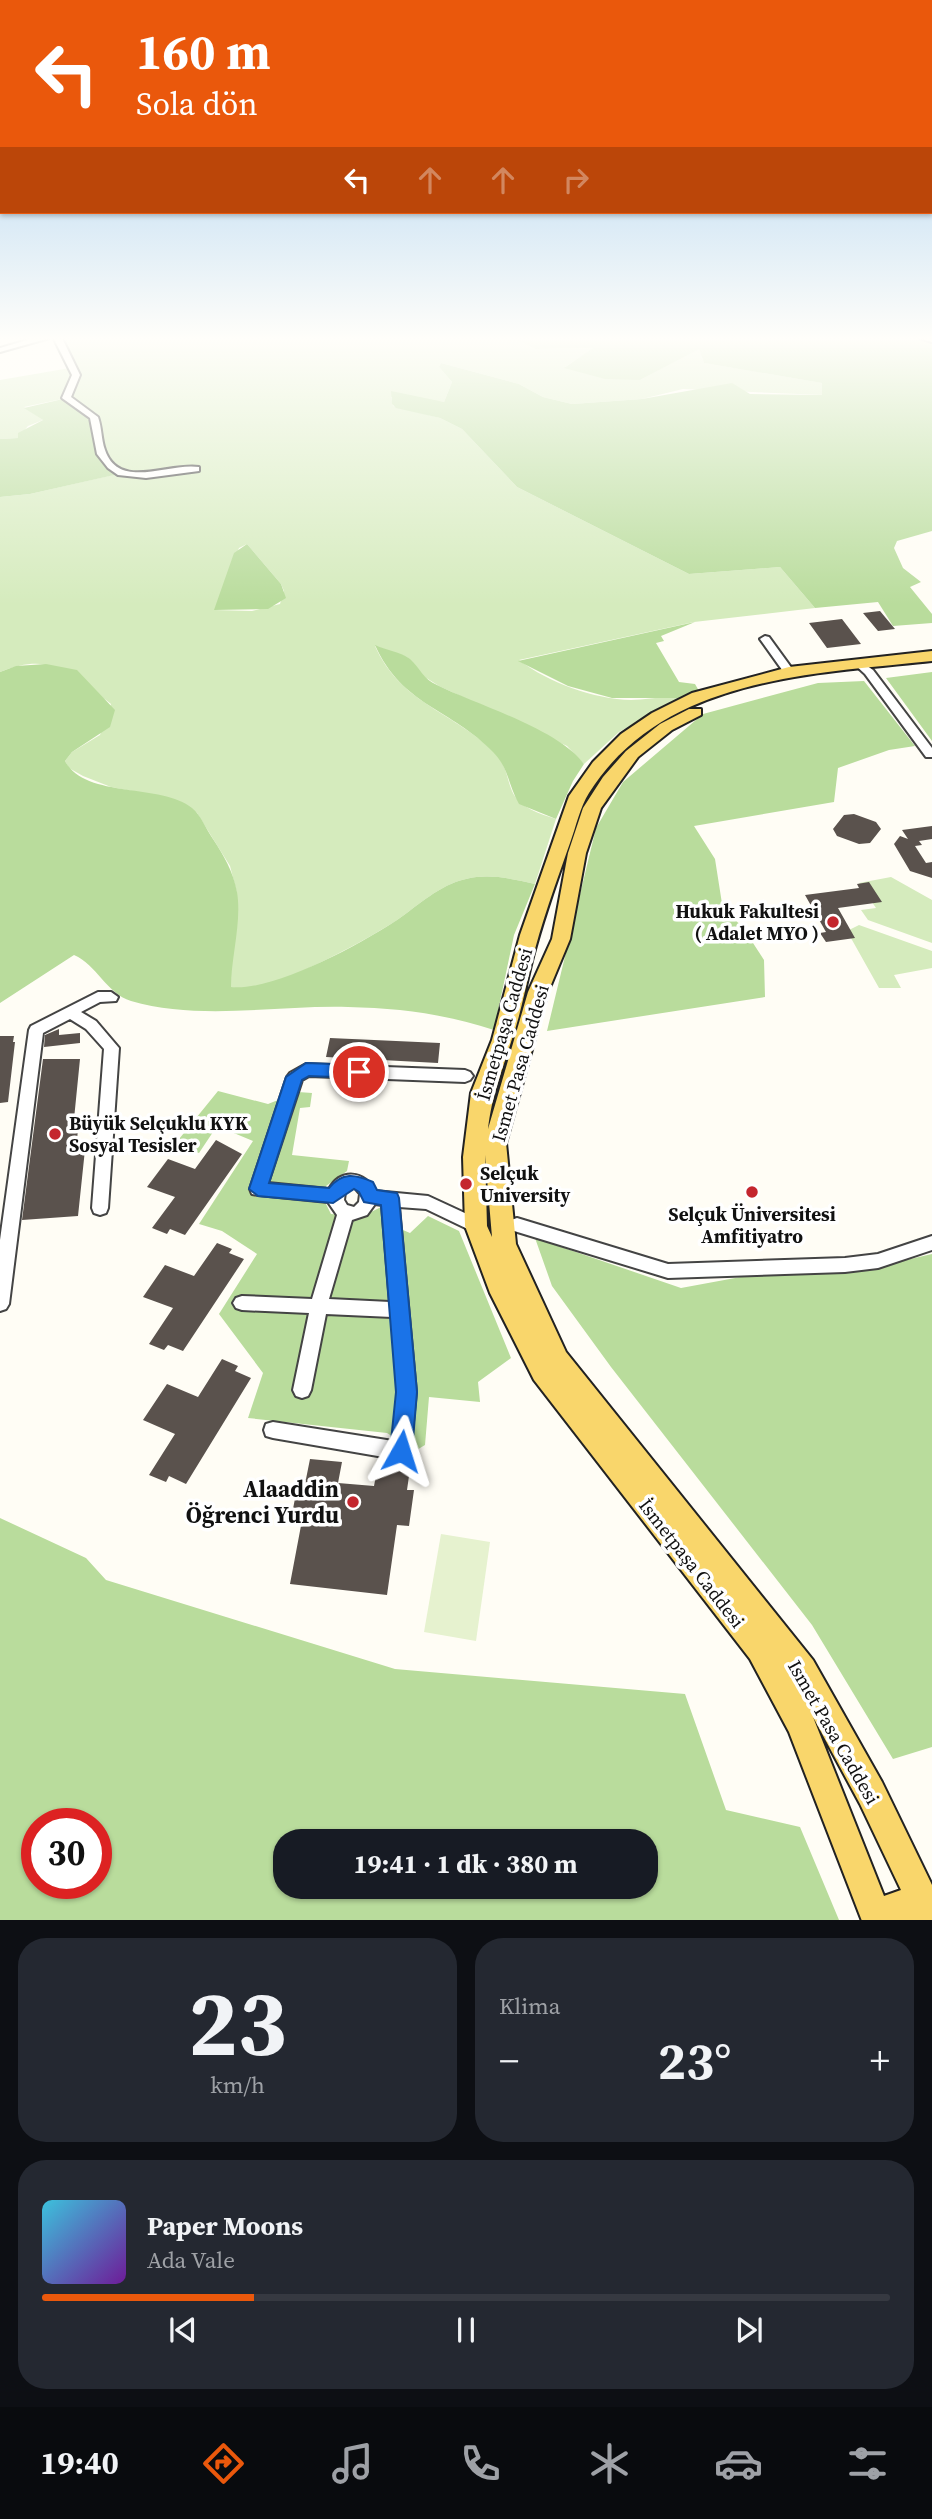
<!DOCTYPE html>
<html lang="tr">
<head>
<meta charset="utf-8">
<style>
  body { margin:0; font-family:"Source Serif 4",serif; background:#242831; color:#f1f3f6; height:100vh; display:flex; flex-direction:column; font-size:26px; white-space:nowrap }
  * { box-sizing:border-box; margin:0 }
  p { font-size:23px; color:#9ea1a6 }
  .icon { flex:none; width:38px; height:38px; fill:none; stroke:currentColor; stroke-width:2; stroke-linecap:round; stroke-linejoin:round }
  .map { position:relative; height:1920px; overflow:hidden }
  .details { display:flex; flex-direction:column; gap:18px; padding:18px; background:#0d0f14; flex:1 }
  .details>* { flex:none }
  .hud { position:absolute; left:0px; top:0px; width:933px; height:214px; box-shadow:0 2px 5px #0004; background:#ea580c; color:#fff; overflow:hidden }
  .speed { position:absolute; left:21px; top:1808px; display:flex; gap:14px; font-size:35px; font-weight:700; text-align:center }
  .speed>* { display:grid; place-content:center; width:91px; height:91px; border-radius:50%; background:#171b24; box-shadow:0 2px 5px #0004; line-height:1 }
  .speed .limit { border:10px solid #d22; background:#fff; color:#111 }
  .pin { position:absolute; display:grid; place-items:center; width:60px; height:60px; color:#fff; margin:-30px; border:4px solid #fff; border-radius:50%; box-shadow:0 2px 7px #0007 }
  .me { position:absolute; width:77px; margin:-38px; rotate:6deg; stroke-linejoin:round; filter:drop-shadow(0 0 5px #0008) }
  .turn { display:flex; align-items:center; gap:24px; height:147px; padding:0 21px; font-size:32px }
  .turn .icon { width:91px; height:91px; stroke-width:2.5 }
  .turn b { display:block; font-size:49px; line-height:60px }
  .lanes { display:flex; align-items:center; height:66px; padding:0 21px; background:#0003; justify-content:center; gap:35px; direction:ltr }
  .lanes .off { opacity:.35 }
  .big { font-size:52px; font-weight:700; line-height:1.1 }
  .details .tile { flex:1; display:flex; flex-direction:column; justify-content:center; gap:10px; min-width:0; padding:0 24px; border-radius:28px; background:#242831 }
  .details .dial { align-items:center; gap:0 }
  .dial b { font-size:91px; line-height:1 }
  .song { display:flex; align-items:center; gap:21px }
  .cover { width:84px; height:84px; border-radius:10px; background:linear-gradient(135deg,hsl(190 70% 55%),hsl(280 70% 35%)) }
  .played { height:7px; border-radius:4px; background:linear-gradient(90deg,#ea580c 25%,#363941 25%) }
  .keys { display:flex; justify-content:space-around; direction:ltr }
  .heat { display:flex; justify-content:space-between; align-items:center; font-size:38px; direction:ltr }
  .details .tiles { flex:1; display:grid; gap:18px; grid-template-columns:1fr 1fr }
  .tile:last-child { grid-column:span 2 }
  .trip { position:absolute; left:273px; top:1829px; width:385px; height:70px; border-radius:28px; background:#171b24; box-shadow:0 2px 5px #0004; font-weight:700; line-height:70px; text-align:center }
  .tab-bar { display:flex; height:112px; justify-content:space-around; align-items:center; background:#090b0e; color:#9ea1a6 }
  .tab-bar .icon { width:49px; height:49px }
  .tab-bar .selected { color:#ea580c }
  .tab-bar b { font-size:32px; color:#f1f3f6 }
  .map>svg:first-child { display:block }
</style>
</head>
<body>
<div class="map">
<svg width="932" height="1921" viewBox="0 0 932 1921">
  <rect width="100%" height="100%" fill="#fffdf5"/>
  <!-- green -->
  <path fill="#d5ebbd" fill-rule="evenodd" d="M57,336H509L535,349L594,348L565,367L640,380L699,348L704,363L823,383V395L683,389L642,399L572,404L543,397L519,384L441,363L439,367L452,382L444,402L391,397L393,406L440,418L462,429L517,487L689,574L780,567L815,608L694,622L519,660C549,683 594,699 631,700C648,700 664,695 681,698L619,732L584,764L567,746L439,686L420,674L407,657L375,646C400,702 450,711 491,749C507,764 505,773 512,791C519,808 541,814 556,819L535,884C513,879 489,873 466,879C439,885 419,905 397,920C367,940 286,983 252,989C245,990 237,988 230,987L237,893L230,866L197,813L157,796L111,787L83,776L69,768L65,761L72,752L100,735L111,704L106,700C67,673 51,651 0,672V497L30,494L113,475L86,411L70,405L67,398L24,407L43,420L28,426L18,438L0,439V380L70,368ZM247,544L281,584L284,591L280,604L252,611L215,610L239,548Z
    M891,877L932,900V943L868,920L861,910L876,908L859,883Z
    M859,925L932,951V968L894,975L901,988H879L847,931Z"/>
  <!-- forest -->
  <path fill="#b9dc9c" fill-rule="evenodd" d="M509,336H913L932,343V531L897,541L894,548L903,568L921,582L910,587L932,614V623L893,626L878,602L815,608L780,567L689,574L517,487L462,429L440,418L396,408L392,404L391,391L444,402L452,382L439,367L441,363L519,384L543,397L572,404L642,399L732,383L750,394L822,395V383L704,363L699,349L640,380L605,379L564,368L593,348L535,349Z
    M67,398L70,405L90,414L99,452L123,473L30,494L0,497V439L18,438V433L43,420L24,408Z
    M247,544L281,584L286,598L268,609L214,610L234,553Z
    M695,622L661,636L664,641L656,643L679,682L695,684L699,691L681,698H612L568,686L518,661Z
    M375,645C385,650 401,652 410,659C420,668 423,679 437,685C477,705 559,729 584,764L573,781L556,819L519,804C508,785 509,768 493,752C452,709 402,706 375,645Z
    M46,664L77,670L115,710L110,727L72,752L65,761C85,799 162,783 192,808C201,815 206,829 213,839C224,856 233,871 237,892C242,922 231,957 231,987C273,992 361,944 397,920C419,905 439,885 466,879C489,873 513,879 535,884L514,935L494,1030C444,1014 400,1008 348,1007C277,1005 200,1021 131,1001C106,993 97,965 74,955L0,1003V672L16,666Z
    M932,672V741L886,678Z
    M864,681L915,746L889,750L838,768L834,802L694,826L715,859L723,910L742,926L764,960L765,997L547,1031L596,828L623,782L703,714L818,683Z
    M218,1091L268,1104L298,1092L312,1093L310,1107L300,1108L292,1155L349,1161L347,1171L326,1186L325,1202L331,1214L363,1216L385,1205L384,1222L410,1233L428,1216L459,1231L511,1358L478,1382L480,1402L429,1397L425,1445L415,1451L387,1433L248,1418L263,1373L219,1314L257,1254L222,1231L199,1224L253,1141L217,1126L199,1153L175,1144Z
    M535,1238L681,1288L746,1276L850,1273L932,1254V1747L893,1759L812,1625L611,1367L552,1286Z
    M0,1518L86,1558L106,1580L395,1669L685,1694L726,1810L800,1827L839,1920H0ZM37,1824H96V1883H37ZM285,1841H646V1886H285Z"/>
  <!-- pitch -->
  <path fill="#e6f2cf" d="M441,1534L490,1542L476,1641L424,1632Z"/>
  <!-- building -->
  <path fill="#5a524d" d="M880,611L895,629L878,631L863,613Z
    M842,619L861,644L827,648L809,623Z
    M854,814L876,822L881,829L870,843L859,844L837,836L833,829L844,815Z
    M932,826V839L919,841L922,845L915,846L926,863L932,862V878L910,871L894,844L900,836L908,839L902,830Z
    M869,882L882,902L838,908L855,938L826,942L820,933L826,932L805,895L859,888L857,884Z
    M59,1029V1035L80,1033V1043L44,1047L45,1035Z
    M0,1036H14L13,1042H15L8,1102L0,1103Z
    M330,1038L440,1043L438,1063L326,1057Z
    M43,1059H80L73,1129H78L77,1140H86L78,1216L22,1220Z
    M216,1140L242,1154L185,1235L170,1229L167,1234L152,1228L175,1197L147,1187L168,1159L195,1169Z
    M217,1243L232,1249L229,1253L244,1259L183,1351L168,1345L164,1350L149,1344L173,1308L143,1297L165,1265L194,1276Z
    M222,1359L238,1366L235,1371L251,1378L186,1484L169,1476L166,1482L149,1475L175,1434L143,1420L167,1384L198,1397Z
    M310,1459L342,1462L338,1483L374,1486L378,1465L410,1469L407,1490H414L409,1526L397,1525L387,1595L290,1584L303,1515L292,1514L299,1478L306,1479Z"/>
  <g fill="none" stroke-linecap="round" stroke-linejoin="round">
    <!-- minor casing -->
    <g stroke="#444" stroke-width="4">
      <path id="minor" d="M41,336H61L80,375L71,397L98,417C102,428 101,439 105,450C119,491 169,462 199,467V471L146,478L118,475L108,468L97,454L90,418L62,398L72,375L53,337L0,352V348Z
        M918,336L932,337V342L919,338Z
        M765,636L769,637L793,670V674H785L760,639Z
        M860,661L873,670L932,748V757H926L865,674L854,664Z
        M98,992H111L118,997L116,1001L100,1002L81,1012L96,1021L119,1048L108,1208L106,1213L100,1215L94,1213L92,1208L104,1049L86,1029L70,1019L43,1033L9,1304L6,1309L0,1311V1240L29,1030L31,1026Z
        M306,1064L465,1070L470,1072L473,1076L470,1080L465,1082L309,1076L302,1080L268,1183L329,1189C341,1168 365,1171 375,1191L428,1196L482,1221L484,1226L482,1231L476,1233L426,1209L399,1207L416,1392L410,1451L408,1457L401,1460L273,1438L266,1436L264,1430L266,1424L273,1422L393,1441L398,1392L392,1317L326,1314L311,1390L308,1396L302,1398L296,1396L293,1390L309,1313L242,1310L236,1308L233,1303L236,1298L242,1296L312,1299L337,1215L328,1202L258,1195L252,1194L250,1189L287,1077L290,1073ZM350,1187L355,1188L360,1194L359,1202L354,1207L347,1205L344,1200L345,1192ZM375,1204L382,1205L390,1302L329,1299L352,1220L367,1215Z
        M517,1218L668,1264L845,1258L878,1254L932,1236V1250L878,1268L845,1272L668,1278L511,1230L509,1225L511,1220Z"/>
    </g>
    <!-- major casing -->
    <g stroke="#222" stroke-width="4">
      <path id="major" d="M932,651V661C810,674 662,677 589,793C580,807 576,827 570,843C556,883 541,923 531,965C525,990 520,1017 511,1042C501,1074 492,1095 488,1129L528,992L552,939L568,853L583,808L603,777L626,751L660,724L689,709H701V715L672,730L638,757L601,808L586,853L570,939L548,992L506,1143L516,1244L566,1352L813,1660L882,1782L932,1885V1921H862L789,1732L750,1659L534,1380L490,1293L465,1226L463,1157L471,1093L492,1040L520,935L569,796L593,762L621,734L652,713L692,693L789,667ZM485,1155L492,1237L487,1226ZM813,1717L860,1804L901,1890L884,1896Z"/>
    </g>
    <!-- minor -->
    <use href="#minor" fill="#fff" fill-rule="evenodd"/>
    <!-- major -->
    <use href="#major" fill="#f9d66b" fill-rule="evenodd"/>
  </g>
  <!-- sky -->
  <linearGradient id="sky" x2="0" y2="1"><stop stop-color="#95c6ee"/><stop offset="0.56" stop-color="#fffefa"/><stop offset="1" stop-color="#fffefa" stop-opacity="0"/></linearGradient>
  <rect width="932" height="605" fill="url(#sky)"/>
  <!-- route -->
  <path fill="#1a73e8" stroke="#114b97" stroke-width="2" d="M306,1063L359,1065L368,1072L359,1078L309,1076L302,1080L269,1183L329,1188C342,1172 355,1174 373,1182L377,1190L397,1193L399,1198L417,1392L412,1451L408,1458L401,1461L393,1458L390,1451L396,1392L381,1205L364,1202L359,1192L354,1189L333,1203L258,1196L249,1189L286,1077Z"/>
  <!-- markers -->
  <g fill="#c4262e" stroke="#fff" stroke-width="2.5">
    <circle cx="833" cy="922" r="7"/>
    <circle cx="55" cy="1134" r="7"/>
    <circle cx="466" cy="1184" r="7"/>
    <circle cx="752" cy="1192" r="7"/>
    <circle cx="353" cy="1502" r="7"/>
  </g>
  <g text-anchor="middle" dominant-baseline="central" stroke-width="7" stroke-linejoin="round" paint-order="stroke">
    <!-- poi labels -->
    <g font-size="19" font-weight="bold" fill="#111" stroke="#fff" text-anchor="start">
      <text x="819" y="911" text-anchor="end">Hukuk Fakultesi<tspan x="819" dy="22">( Adalet MYO )</tspan></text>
      <text x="69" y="1123">Büyük Selçuklu KYK<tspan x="69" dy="22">Sosyal Tesisler</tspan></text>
      <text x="480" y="1173">Selçuk<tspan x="480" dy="22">University</tspan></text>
      <text x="752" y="1214" text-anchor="middle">Selçuk Üniversitesi<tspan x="752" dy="22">Amfitiyatro</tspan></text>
    </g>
    <!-- street labels -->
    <g font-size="19" fill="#111" stroke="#fff">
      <text transform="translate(504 1024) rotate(-74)">İsmetpaşa Caddesi</text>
      <text transform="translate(520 1063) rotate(-74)">Ismet Pasa Caddesi</text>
      <text transform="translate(692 1563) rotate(52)">İsmetpaşa Caddesi</text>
      <text transform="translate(834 1732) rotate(60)">Ismet Pasa Caddesi</text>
    </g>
    <!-- near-poi labels -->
    <g font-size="23" font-weight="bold" fill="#111" stroke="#fff" text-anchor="end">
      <text x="339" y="1489">Alaaddin<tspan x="339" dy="26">Öğrenci Yurdu</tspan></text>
    </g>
  </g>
</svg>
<div class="speed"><div class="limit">30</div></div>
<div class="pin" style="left:359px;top:1072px;background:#d93025"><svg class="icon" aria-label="arrive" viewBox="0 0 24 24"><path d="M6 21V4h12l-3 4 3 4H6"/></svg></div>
<svg class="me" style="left:401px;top:1451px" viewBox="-20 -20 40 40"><path d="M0-17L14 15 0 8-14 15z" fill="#1a73e8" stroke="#fff" stroke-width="4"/></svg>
<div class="trip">19:41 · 1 dk · 380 m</div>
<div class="hud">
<div class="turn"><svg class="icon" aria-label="left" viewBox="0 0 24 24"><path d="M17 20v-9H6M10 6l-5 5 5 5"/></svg><div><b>160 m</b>Sola dön</div></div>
<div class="lanes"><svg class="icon" aria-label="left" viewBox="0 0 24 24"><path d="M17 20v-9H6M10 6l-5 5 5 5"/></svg><svg class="icon off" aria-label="ahead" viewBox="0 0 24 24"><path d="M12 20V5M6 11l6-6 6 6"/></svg><svg class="icon off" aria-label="ahead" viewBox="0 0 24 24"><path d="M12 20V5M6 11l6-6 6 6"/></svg><svg class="icon off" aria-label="right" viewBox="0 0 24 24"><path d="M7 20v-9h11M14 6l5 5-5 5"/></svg></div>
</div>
</div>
<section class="details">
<div class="tiles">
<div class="tile dial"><b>23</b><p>km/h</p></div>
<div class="tile"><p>Klima</p>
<div class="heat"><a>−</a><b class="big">23°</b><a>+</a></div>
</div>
<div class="tile">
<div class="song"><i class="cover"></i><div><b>Paper Moons</b><p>Ada Vale</p></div></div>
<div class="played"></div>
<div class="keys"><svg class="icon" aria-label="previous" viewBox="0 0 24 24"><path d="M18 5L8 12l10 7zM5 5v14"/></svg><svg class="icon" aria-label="pause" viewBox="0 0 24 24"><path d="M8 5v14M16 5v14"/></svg><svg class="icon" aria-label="next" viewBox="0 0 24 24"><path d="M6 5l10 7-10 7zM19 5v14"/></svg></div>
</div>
</div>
</section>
<nav class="tab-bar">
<b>19:40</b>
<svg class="icon selected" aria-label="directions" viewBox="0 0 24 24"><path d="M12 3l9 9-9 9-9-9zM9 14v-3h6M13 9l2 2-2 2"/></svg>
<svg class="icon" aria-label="music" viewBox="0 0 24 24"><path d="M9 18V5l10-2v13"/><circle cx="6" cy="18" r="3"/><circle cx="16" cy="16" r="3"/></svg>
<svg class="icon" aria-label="phone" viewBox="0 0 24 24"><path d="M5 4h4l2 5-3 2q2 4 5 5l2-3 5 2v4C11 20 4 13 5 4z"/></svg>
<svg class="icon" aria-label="climate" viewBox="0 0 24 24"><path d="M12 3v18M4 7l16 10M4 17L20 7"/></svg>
<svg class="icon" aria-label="car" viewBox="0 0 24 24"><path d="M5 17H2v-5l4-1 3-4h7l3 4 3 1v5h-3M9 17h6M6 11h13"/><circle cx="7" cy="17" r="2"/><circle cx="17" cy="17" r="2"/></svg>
<svg class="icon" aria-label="filters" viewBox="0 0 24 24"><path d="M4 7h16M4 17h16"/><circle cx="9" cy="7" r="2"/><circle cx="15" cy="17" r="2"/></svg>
</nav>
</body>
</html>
